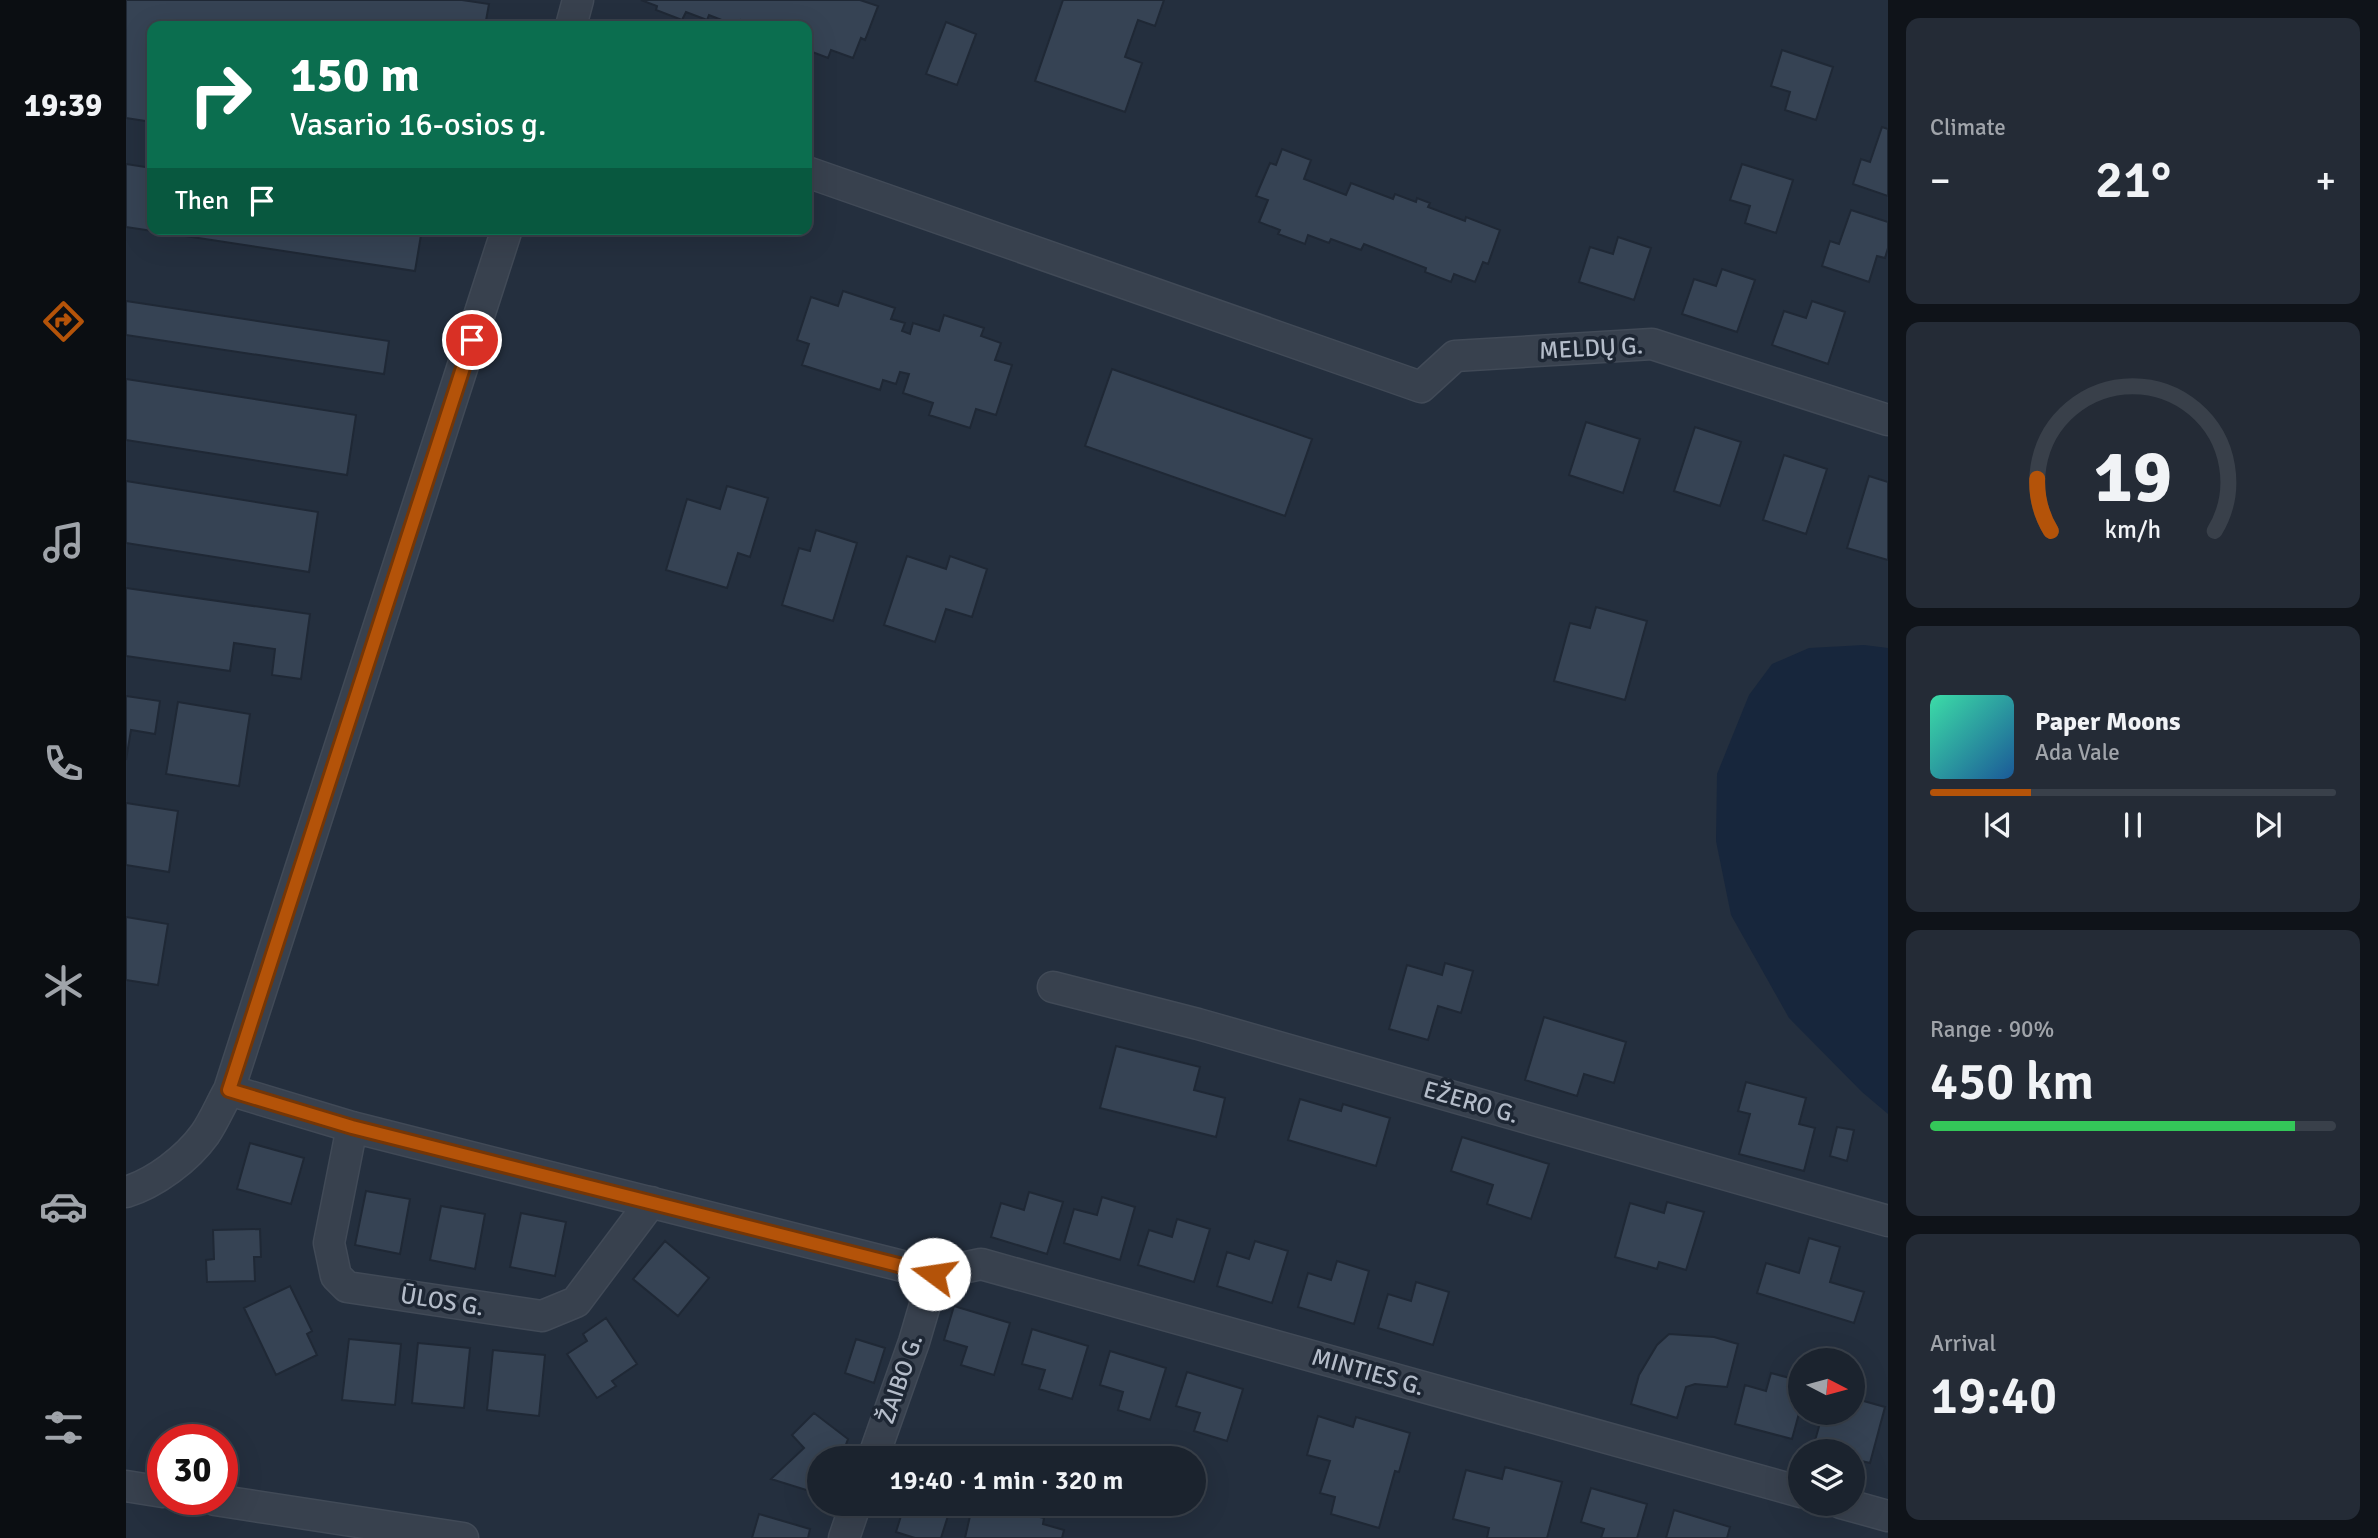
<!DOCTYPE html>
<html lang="en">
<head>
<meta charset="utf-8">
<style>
  body { margin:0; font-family:Signika,sans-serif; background:#242b36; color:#f1f3f6; height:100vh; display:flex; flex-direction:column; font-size:26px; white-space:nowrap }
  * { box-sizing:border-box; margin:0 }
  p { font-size:23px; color:#a0a4aa }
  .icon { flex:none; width:38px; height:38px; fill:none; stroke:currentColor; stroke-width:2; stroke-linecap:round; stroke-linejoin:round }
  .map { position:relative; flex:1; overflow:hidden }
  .panel { display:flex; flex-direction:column; gap:18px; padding:18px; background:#0f1319; width:490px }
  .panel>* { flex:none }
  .top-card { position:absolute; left:21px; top:21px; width:665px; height:214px; border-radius:14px; box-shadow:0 7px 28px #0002,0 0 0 2px #39404a; background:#0b6e4f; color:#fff; overflow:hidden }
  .needle { width:46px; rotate:96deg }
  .buttons { position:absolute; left:1662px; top:1348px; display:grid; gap:14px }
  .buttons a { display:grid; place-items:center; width:77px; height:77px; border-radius:50%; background:#1b232e; box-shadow:0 7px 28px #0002,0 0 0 2px #39404a; font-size:35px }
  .speed { position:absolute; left:21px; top:1424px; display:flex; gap:14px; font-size:35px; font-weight:700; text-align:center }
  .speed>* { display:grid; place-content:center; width:91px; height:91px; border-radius:50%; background:#1b232e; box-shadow:0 7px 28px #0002,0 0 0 2px #39404a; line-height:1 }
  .speed .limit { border:10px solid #d22; background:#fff; color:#111 }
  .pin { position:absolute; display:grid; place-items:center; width:60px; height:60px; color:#fff; margin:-30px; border:4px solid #fff; border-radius:50%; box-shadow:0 2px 7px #0007 }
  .me { position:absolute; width:77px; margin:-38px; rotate:284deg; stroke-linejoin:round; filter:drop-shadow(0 0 5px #0008) }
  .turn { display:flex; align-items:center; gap:24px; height:147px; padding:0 28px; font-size:32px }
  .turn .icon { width:91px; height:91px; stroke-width:2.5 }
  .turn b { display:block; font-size:49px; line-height:60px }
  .then { display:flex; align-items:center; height:66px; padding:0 28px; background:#0003; gap:14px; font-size:26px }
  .big { font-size:52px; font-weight:600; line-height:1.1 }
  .panel .widget { flex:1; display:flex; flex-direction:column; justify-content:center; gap:10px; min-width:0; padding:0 24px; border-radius:14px; background:#242b36 }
  .panel .dial { align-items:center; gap:0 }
  .dial svg { height:182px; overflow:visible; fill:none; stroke:#39404a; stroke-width:7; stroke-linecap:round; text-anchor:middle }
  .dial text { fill:#f1f3f6; stroke:none }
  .song { display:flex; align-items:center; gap:21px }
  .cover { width:84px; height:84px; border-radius:10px; background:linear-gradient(135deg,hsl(160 70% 55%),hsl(210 70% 35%)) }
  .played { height:7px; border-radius:4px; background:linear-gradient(90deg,#b45309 25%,#39404a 25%) }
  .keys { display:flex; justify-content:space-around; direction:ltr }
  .heat { display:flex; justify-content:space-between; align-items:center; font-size:38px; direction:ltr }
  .charge { height:10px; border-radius:5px; background:linear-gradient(90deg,#34c759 90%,#39404a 0) }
  .trip { position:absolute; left:681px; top:1446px; width:399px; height:70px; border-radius:35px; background:#1b232e; box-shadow:0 7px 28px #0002,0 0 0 2px #39404a; font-weight:600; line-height:70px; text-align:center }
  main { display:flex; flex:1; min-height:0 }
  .tabs { display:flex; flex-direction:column; width:126px; justify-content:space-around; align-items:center; background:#0b0e12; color:#a0a4aa }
  .tabs .icon { width:49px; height:49px }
  .tabs .current { color:#b45309 }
  .tabs b { font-size:32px; color:#f1f3f6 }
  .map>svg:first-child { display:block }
</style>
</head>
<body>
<main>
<nav class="tabs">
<b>19:39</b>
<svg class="icon current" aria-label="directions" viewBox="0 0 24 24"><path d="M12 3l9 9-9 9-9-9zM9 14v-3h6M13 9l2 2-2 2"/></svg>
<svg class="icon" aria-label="music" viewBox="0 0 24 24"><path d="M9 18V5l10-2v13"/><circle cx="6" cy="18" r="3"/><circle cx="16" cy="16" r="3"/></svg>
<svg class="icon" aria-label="phone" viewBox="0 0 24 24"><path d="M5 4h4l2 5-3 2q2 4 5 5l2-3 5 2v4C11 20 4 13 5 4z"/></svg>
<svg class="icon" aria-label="climate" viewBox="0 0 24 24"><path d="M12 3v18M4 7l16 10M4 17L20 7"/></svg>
<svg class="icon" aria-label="car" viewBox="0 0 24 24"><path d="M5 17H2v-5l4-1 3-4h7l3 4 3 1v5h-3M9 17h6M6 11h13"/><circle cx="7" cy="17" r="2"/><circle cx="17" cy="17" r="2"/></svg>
<svg class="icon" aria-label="filters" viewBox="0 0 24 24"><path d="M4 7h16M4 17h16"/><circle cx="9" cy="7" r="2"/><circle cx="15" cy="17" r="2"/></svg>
</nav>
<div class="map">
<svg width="1762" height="1538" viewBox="0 0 1762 1538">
  <rect width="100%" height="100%" fill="#242f3e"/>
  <!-- water -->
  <path fill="#17263c" d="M1738,645L1762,648V1114L1736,1092L1663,1018L1605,915L1590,841L1591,774L1623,695L1646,664L1683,648Z"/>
  <!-- building -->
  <path fill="#364354" stroke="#1f2835" stroke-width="2" d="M0,0H336L363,4L359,26H57L34,23V26H26V122L0,118Z
    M515,0H734L752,6L739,40L735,38L727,58L705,50L702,58L681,50V26H632L615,20L611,26L583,15L581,20L560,12L556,20L530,10L531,6Z
    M937,0H1038L1029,26L1012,20L999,57L1016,63L999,112L909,81Z
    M820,22L850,34L831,85L800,74Z
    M1656,50L1707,67L1690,120L1659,110L1664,92L1645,86Z
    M1756,127L1762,129V196L1727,184L1735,159L1744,162Z
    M1156,149L1185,160L1178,179L1220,195L1225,183L1267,199L1269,194L1290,202L1291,198L1304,203L1302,207L1339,221L1340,217L1374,230L1362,264L1357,262L1349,282L1328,274L1325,282L1299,272L1300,268L1238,244L1235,250L1205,239L1203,243L1182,235L1179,244L1152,234L1154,230L1133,222L1142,200L1130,196L1144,163L1150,165Z
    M0,164L26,168V229H296L289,271L0,227Z
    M1616,164L1667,180L1650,233L1619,223L1624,206L1604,200Z
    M1725,210L1762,222V248L1759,258L1751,256L1743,282L1696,266L1704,241L1713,244Z
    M1492,237L1525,248L1508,300L1453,282L1464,247L1487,254Z
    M1596,269L1629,280L1611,332L1556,314L1568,279L1590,286Z
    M717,291L769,308L765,319L779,323L776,331L784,334L787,323L813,331L818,315L858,328L855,336L875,343L869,360L886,365L870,415L850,409L844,428L803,415L807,403L777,393L783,374L774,372L770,384L757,380L754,390L676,365L683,344L671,340L685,297L712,306Z
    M0,301L263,341L258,374L0,335Z
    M1686,301L1719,312L1702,364L1646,345L1658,311L1680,318Z
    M986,369L1186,439L1159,516L959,446Z
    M0,379L230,415L221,475L0,440Z
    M1460,422L1514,439L1497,493L1443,475Z
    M1569,427L1615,442L1594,506L1548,491Z
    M1658,455L1701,469L1680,534L1637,520Z
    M1743,476L1762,482V560L1721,548Z
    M0,481L192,512L183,572L0,543Z
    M601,486L642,498L624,557L612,553L601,588L540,570L561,499L594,509Z
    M690,530L731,543L707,621L656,605L673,548L684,551Z
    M781,556L820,569L824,556L861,569L846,617L820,609L809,642L758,625Z
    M0,588L184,614L175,679L146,675L149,649L108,643L104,671L0,656Z
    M1470,607L1521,621L1499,700L1428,681L1444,623L1464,628Z
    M0,696L34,701L29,734L5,730L0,760Z
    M52,702L124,714L113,786L40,774Z
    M0,803L52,811L43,872L0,865Z
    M0,917L42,924L32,985L0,980Z
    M1319,963L1347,971L1335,1013L1312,1006L1302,1040L1263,1029L1281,965L1316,975Z
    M1418,1017L1500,1042L1488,1083L1458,1074L1451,1096L1399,1080Z
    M990,1046L1074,1067L1068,1090L1099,1098L1090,1137L974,1108Z
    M1620,1082L1680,1098L1673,1124L1689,1128L1678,1171L1613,1154L1624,1114L1612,1111Z
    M1174,1099L1215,1111L1217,1104L1264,1118L1250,1166L1162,1140Z
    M1711,1127L1728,1130L1721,1161L1704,1156Z
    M1336,1137L1423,1164L1405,1219L1361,1204L1367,1185L1325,1171Z
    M124,1143L178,1158L165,1204L111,1189Z
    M240,1191L284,1199L274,1254L229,1245Z
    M903,1192L937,1202L921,1254L865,1237L875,1203L898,1210Z
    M976,1197L1009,1207L994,1260L938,1243L948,1209L971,1215Z
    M1541,1202L1578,1212L1560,1270L1533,1262L1531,1269L1489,1257L1504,1203L1538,1213Z
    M315,1206L359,1214L349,1269L304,1260Z
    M395,1213L440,1222L429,1276L384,1267Z
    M1051,1219L1084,1229L1068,1282L1012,1265L1023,1230L1046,1237Z
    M134,1229L135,1257H128L129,1281L81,1282L80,1260L88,1259L87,1230Z
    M1683,1238L1714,1247L1704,1282L1738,1292L1728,1323L1631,1293L1640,1263L1673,1273Z
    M539,1241L583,1278L552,1316L507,1279Z
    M1129,1241L1162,1251L1146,1303L1091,1286L1101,1252L1123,1259Z
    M1211,1261L1243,1271L1228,1324L1172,1307L1182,1273L1205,1280Z
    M1290,1282L1323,1292L1307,1345L1252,1328L1262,1294L1285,1301Z
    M164,1286L186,1331L181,1334L191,1355L150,1375L118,1308Z
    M828,1306L884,1323L868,1375L835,1365L841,1347L818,1340Z
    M480,1318L511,1364L486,1381L490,1386L471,1398L441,1354L461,1341L457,1334Z
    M906,1329L962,1346L946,1399L913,1389L919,1370L896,1364Z
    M1543,1334L1588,1337L1612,1344L1601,1387L1569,1384L1560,1387L1551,1418L1505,1404L1513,1375L1531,1345Z
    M223,1339L275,1344L269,1405L216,1400Z
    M730,1339L759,1348L748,1383L719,1373Z
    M292,1343L344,1348L338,1408L286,1403Z
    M367,1350L419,1355L413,1416L361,1410Z
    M984,1351L1040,1368L1024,1420L992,1410L997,1392L974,1385Z
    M1061,1372L1117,1389L1101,1441L1068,1431L1074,1413L1050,1406Z
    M1645,1373L1675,1381V1406L1666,1439L1609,1424L1619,1385L1640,1391Z
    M1727,1398L1759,1407L1744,1463L1727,1459V1451H1698L1687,1448L1697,1412L1718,1415V1412H1727Z
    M688,1413L722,1439L715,1458H693V1494L645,1479L678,1448L666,1435Z
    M1192,1416L1227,1427L1230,1417L1284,1433L1273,1472L1269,1471L1253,1528L1205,1514L1209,1497L1194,1493L1204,1461L1181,1455Z
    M1379,1467L1436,1482L1421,1538H1361L1363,1528L1327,1519L1340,1470L1376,1479Z
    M1465,1488L1521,1504L1511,1538H1475L1478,1529L1455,1522Z
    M779,1503H826L815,1538H789L770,1532Z
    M847,1503H856L918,1518L917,1524L938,1530L936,1538H839Z
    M1548,1510L1604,1527L1601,1538H1540Z
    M633,1514L684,1529L682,1538H626Z"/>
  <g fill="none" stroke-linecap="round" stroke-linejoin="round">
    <!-- street casing -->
    <g stroke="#414a57" stroke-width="33">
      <path id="street" d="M445,26L452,0
        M681,172L1295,387L1329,356L1526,344L1762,420
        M927,987L1072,1024L1762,1221
        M103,1090L226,1127L808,1274L788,1342L747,1458
        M226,1127L203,1243L210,1276L221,1287L416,1316L450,1302L525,1202
        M0,1192C29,1183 61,1159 79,1134C88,1121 95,1104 103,1090L381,229
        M808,1274L855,1264L1675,1492
        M0,1486L37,1492
        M89,1500L337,1538
        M1715,1503L1762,1516
        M718,1538L730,1503"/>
    </g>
    <!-- street -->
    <use href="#street" stroke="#38414e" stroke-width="30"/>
  </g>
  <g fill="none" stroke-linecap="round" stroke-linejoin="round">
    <!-- route casing -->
    <g stroke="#753606" stroke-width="18">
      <path id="route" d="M346,340L103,1090L226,1127L808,1274"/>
    </g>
    <!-- route -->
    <use href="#route" stroke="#b45309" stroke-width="12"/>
  </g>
  <g text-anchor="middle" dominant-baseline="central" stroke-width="7" stroke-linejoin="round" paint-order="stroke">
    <!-- street labels -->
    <g font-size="24" fill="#b4bcc9" stroke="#1d2633">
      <text transform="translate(1465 348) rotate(-3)">MELDŲ G.</text>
      <text transform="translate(1345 1102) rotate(16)">EŽERO G.</text>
      <text transform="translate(316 1301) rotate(9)">ŪLOS G.</text>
      <text transform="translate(1242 1372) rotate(16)">MINTIES G.</text>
      <text transform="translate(774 1379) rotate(-71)">ŽAIBO G.</text>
    </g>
  </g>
</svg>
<div class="buttons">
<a><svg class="needle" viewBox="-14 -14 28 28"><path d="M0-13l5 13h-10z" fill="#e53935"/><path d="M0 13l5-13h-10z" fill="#a0a4aa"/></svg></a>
<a><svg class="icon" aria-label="layers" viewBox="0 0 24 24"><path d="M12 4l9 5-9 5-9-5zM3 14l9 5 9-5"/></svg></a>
</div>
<div class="speed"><div class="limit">30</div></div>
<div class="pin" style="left:346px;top:340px;background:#d93025"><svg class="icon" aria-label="arrive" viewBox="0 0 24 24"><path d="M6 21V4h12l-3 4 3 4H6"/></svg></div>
<svg class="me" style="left:808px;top:1274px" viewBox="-20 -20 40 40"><circle r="19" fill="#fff"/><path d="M0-13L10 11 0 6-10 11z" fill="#b45309"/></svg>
<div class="trip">19:40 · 1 min · 320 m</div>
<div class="top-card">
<div class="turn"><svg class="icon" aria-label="right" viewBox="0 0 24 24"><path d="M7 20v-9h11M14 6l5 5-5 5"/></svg><div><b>150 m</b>Vasario 16-osios g.</div></div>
<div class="then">Then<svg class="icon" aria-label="arrive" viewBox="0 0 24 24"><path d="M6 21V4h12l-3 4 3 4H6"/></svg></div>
</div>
</div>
<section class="panel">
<div class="widget"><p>Climate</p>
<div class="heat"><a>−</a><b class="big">21°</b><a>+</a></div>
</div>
<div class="widget dial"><svg viewBox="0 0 100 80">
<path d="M14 69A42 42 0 1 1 86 69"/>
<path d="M14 69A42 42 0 0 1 8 46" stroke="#b45309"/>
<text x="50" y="56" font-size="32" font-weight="700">19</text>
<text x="50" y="72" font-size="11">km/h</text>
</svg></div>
<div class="widget">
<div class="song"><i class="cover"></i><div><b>Paper Moons</b><p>Ada Vale</p></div></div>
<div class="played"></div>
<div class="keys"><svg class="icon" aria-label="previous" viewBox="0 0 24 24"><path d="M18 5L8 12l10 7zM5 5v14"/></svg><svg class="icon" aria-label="pause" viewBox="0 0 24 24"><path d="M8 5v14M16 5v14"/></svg><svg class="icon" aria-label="next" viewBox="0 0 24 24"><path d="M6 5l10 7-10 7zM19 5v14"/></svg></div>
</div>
<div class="widget"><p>Range · 90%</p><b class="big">450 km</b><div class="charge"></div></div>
<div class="widget"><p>Arrival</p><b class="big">19:40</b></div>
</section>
</main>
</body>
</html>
